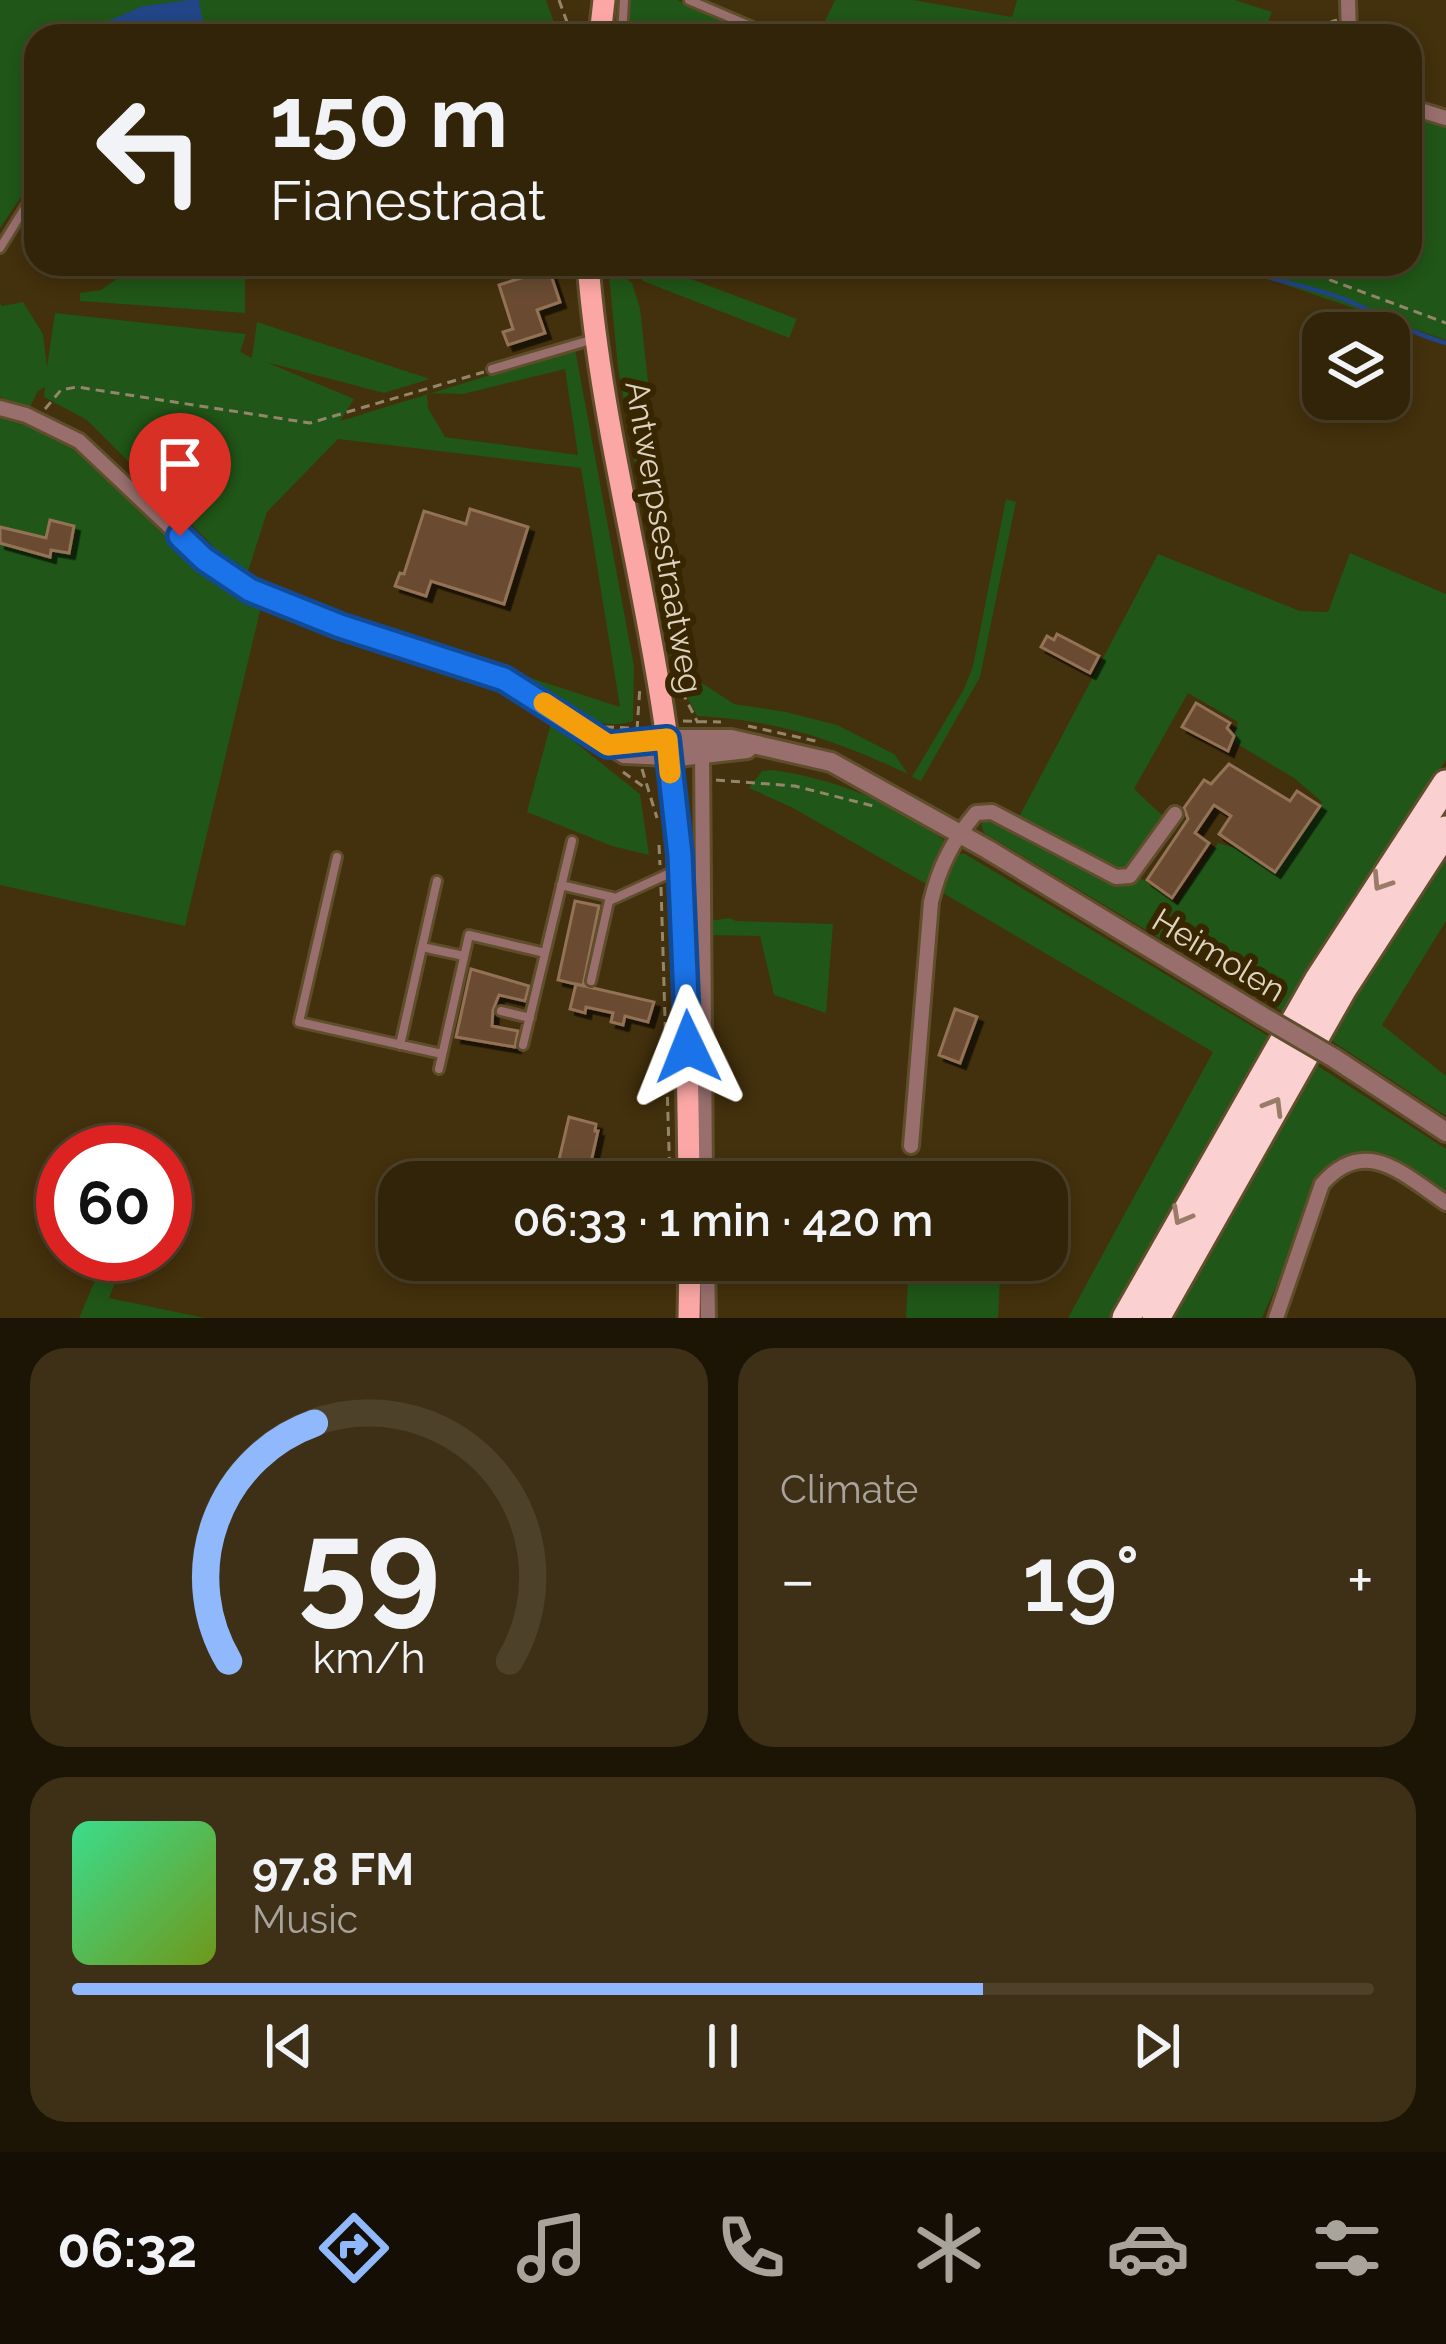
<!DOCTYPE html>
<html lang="en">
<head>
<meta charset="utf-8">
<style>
  body { margin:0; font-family:Raleway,sans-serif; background:#3d3017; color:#f1f3f6; height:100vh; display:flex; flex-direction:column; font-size:45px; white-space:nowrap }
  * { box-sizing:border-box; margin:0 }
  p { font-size:39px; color:#a8a49c }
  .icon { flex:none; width:66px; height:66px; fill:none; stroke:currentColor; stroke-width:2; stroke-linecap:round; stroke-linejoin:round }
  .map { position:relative; height:1318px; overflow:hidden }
  .side { display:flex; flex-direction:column; gap:30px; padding:30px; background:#1c1405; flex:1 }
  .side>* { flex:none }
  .guide { position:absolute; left:24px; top:24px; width:1398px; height:252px; border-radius:36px; box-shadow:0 6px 18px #0003,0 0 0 3px #4d412a; background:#322409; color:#f1f3f6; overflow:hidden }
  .tools { position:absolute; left:1302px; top:312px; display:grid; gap:24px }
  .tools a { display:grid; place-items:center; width:108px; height:108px; border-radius:24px; background:#322409; box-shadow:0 6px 18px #0003,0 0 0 3px #4d412a; font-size:60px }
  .speed { position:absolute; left:36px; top:1125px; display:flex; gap:24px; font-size:60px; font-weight:700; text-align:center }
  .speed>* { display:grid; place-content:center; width:156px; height:156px; border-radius:50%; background:#322409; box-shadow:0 6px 18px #0003,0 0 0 3px #4d412a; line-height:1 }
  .speed .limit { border:18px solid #d22; background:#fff; color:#111 }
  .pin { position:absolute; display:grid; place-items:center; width:102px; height:102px; color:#fff; margin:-123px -51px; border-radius:50% 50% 50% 0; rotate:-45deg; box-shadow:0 0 12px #0007 }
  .pin .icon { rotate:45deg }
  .me { position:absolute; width:132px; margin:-66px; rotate:358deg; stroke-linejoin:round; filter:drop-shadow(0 0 9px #0008) }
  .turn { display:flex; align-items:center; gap:42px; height:252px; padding:0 48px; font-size:54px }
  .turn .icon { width:156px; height:156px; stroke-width:2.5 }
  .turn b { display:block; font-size:84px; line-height:102px }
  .big { font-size:90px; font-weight:600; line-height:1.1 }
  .side .card { flex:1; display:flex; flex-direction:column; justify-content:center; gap:18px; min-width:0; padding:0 42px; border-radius:36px; background:#3d3017 }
  .side .dial { align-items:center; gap:0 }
  .dial svg { height:312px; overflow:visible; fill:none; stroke:#4d412a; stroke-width:7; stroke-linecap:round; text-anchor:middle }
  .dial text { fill:#f1f3f6; stroke:none }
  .song { display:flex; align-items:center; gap:36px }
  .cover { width:144px; height:144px; border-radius:18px; background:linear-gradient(135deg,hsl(150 70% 55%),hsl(80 70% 35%)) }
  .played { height:12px; border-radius:6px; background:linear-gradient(90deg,#90b8fd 70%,#4d412a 70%) }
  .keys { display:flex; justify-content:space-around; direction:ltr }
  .heat { display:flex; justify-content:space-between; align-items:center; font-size:66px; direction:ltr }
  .side .tiles { flex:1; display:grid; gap:30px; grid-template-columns:1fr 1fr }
  .card:last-child { grid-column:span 2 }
  .trip { position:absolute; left:378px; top:1161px; width:690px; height:120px; border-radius:36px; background:#322409; box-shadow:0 6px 18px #0003,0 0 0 3px #4d412a; font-weight:600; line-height:120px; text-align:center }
  .menu { display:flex; height:192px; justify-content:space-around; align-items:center; background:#140e04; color:#a8a49c }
  .menu .icon { width:84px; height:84px }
  .menu .on { color:#90b8fd }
  .menu b { font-size:54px; color:#f1f3f6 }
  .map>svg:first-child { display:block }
</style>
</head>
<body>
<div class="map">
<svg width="1446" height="1318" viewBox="0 0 1446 1318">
  <defs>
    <filter id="shadow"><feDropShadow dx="5.5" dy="5.5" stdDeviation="0" flood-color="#0009"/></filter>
  </defs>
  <rect width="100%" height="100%" fill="#43300c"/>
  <!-- green -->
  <path fill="#205617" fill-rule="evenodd" d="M0,0H546L559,36H36V184L28,199L21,197L0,228Z
    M629,0H677L764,36H630Z
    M835,0H913L1012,17L1017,0H1235L1272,12L1262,36H818Z
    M1410,112L1446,124V340L1226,264H1410Z
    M630,264H651L797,319L789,338L643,281Z
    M608,265L632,283L640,308L679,668L734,704L786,712L837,725L894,754L908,774C832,739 782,721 697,716L676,676L668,646L618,368Z
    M245,268V313L80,301V293L101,290L117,279Z
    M23,302L43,334L47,367L55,313L246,334L240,352L252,358L257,322L430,379L384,393L266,362L354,399L340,421L575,349L634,666L633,721C589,736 545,694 509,671L620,707L581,468L338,439L267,512L246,578L209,550L212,545L87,420L44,397L45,387L38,391L30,407L0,397V303L2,306ZM565,369L578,455L445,437L428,408L427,393L463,394Z
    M0,418L44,431L65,442L216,578L261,607L185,926L0,885Z
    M1006,499L1016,502L980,677L921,781L912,777L964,689L973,666Z
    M1350,553L1446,594V760L1285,1013L984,833L981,824L986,819L993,821L1097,877L1112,882L1138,876L1177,904L1218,843L1249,852L1277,871L1322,802L1294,778L1232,741L1238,722L1188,693L1134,789L1166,819L1134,867L1120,874L1018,819L1158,554L1300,611L1328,612Z
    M551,723L640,794L649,855L612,846L527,812Z
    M772,770C832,778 898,803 945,841L928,885L793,808L749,788L762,771Z
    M956,854H965L1270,1037L1113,1318H1068L1213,1052L938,890Z
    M1446,854V921L1382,1025L1446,1076V1116L1329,1039Z
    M730,918L736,921L833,924L826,1013L774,995L760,936L707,935L709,921Z
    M1315,1064L1446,1149V1196L1378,1156L1350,1157L1326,1174L1262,1318H1171Z
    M106,1255L125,1257L109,1298L205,1318H79Z
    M909,1260H1001L998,1318H906Z"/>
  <!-- water -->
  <path fill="#214586" d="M189,0H199L202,18L212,36H98L101,24L143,6Z"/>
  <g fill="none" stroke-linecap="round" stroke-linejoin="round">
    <!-- stream -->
    <path stroke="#214586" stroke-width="4.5" d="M1226,264C1270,281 1317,286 1360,306C1389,320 1414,334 1446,343"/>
  </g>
  <!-- building -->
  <path fill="#6a4c31" stroke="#937257" stroke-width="3" filter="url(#shadow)" d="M549,269L560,302L537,310L545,333L508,345L503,332L513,329L499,285Z
    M470,509L528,527L504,604L431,581L426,596L395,586L400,573L404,574L424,511L466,524Z
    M50,520L74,526L69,553L51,550L50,557L0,543V527L46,538Z
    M1057,634L1099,656L1090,673L1041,647L1047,636L1054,640Z
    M1196,703L1230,723L1227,728L1234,736L1228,751L1182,727Z
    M1229,764L1290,801L1297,791L1320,806L1275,872L1219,834L1231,816L1214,805L1195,833L1209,843L1172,898L1147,880L1188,819L1184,808L1204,780L1211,784Z
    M575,901L599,906L583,986L558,980Z
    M471,969L529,986L525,1001L499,995L493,1010L492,1026L518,1031L515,1047L456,1037Z
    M576,984L654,1002L648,1022L625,1016L623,1025L611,1022L613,1013L586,1007L585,1013L570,1009Z
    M955,1009L977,1017L960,1063L939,1055Z
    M569,1117L596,1124L595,1131H598L589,1171L558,1164Z"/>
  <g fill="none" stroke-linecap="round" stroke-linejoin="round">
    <!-- service casing -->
    <g stroke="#5f4d2c" stroke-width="14">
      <path id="service" d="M689,0L774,36
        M622,36L624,0
        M0,248L36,190
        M492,369L594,339
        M337,857L299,1022L442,1054
        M561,885L612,897
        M422,947L464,956
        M591,981L609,901L679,869
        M501,1011L530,1018
        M400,1045L437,881
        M523,1045L572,841
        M439,1069L469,935L545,953"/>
    </g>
    <!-- minor casing -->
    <g stroke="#5f4d2c" stroke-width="20">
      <path id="minor" d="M1348,0L1349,36
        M1410,107L1446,118
        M0,408L26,415L79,441L204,559L250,590L341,627L504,679L624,756L669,758
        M607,745L666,739
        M702,749L705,1182
        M911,1146L931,902C939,867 953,840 976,813L992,812L1116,877L1130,876L1175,814
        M707,1260L708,1318
        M1276,1318L1322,1184C1365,1135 1403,1174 1446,1203"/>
    </g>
    <!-- tertiary casing -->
    <g stroke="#5f4d2c" stroke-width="24">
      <path id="tertiary" d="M666,739H731L831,762L987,849L1262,1016
        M669,758L747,749
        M1334,1058L1446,1132"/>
    </g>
    <!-- primary casing -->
    <g stroke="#5f4d2c" stroke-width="27">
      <path id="primary" d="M600,36L604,0
        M588,264C600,420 643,570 665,725C686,876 687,1030 689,1182
        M689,1318L690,1260"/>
    </g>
    <!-- motorway casing -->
    <g stroke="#5f4d2c" stroke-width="33">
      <path id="motorway" d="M1126,1318L1319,979L1446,784
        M1156,1318L1342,990L1446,830"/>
    </g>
    <!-- path -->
    <path stroke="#95866b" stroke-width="3" stroke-dasharray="9 6" stroke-linecap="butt" d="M559,0L572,36
      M1288,36L1337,20
      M1287,264L1446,323
      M45,409L61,390L77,387L310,423L484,372
      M675,678L698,723
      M683,721L721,722
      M748,726L820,742
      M605,727L632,728
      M637,730L640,686
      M642,769L657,818
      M623,772L644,787
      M716,780L795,786L877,807
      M659,845L660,865
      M661,887L670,1182
      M671,1260V1288"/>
    <!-- service -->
    <use href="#service" stroke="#986f6d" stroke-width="8"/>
    <!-- minor -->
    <use href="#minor" stroke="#986f6d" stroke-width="14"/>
    <!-- tertiary -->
    <use href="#tertiary" stroke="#986f6d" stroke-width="18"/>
    <!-- primary -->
    <use href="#primary" stroke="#fba7a5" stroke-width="21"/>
    <!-- motorway -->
    <use href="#motorway" stroke="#fad1d0" stroke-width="27"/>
    <!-- tertiary-bridge casing -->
    <g stroke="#5f4d2c" stroke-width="24" stroke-linecap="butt">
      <path id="tertiary-bridge" d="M1262,1016L1334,1058"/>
    </g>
    <!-- tertiary-bridge -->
    <use href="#tertiary-bridge" stroke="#986f6d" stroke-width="18"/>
  </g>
  <!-- one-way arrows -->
  <defs><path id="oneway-chevron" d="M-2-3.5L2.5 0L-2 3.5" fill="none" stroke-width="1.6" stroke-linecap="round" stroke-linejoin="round" transform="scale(3)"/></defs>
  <g stroke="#997c68">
    <use href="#oneway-chevron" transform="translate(1381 882) rotate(123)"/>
    <use href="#oneway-chevron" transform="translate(1274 1106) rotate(-59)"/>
    <use href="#oneway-chevron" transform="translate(1181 1216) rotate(119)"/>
  </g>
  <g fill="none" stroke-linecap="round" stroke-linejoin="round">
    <!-- route casing -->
    <g stroke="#114b97" stroke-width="30">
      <path id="route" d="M180,536L204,559L250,590L340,626L504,679L608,745L667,739L680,855L688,1047"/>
    </g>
    <!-- route -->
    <use href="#route" stroke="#1a73e8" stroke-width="21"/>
    <!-- slow -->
    <path stroke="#f59e0b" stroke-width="21" d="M544,703L608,745L667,739L670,773"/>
  </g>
  <g text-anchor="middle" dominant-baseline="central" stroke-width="12" stroke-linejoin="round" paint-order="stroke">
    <!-- street labels -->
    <g font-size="33" fill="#ded3c0" stroke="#382601">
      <text transform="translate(664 537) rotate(80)">Antwerpsestraatweg</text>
      <text transform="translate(1219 955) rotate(31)">Heimolen</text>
    </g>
  </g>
</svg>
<div class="tools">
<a><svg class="icon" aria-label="layers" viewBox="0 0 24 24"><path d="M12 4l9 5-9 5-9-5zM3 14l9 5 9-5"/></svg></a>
</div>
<div class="speed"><div class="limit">60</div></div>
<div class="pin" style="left:180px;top:536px;background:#d93025"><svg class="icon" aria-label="arrive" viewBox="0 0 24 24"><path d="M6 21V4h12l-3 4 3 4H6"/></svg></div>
<svg class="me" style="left:688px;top:1047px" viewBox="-20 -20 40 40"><path d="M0-17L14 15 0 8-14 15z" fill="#1a73e8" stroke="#fff" stroke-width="4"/></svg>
<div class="trip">06:33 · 1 min · 420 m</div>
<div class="guide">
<div class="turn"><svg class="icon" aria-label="left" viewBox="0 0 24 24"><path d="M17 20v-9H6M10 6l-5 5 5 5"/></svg><div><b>150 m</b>Fianestraat</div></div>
</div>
</div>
<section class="side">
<div class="tiles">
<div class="card dial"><svg viewBox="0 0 100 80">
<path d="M14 69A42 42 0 1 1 86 69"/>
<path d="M14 69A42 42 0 0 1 36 8" stroke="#90b8fd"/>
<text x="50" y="56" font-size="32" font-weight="700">59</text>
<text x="50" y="72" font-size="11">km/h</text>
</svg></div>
<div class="card"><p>Climate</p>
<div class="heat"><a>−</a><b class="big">19°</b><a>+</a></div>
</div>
<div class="card">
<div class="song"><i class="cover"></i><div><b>97.8 FM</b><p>Music</p></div></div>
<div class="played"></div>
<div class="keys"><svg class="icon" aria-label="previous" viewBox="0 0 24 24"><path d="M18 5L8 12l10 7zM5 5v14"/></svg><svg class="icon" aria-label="pause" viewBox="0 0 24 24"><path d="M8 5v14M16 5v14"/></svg><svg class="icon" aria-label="next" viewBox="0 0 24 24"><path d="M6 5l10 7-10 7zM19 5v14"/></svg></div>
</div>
</div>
</section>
<nav class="menu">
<b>06:32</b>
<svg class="icon on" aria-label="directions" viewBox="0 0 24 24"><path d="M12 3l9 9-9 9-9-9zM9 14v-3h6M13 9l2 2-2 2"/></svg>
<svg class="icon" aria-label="music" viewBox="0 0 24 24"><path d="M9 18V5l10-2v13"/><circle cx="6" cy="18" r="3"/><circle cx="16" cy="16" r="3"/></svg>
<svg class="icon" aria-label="phone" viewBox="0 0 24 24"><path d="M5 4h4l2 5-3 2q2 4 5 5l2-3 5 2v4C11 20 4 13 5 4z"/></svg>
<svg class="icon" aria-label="climate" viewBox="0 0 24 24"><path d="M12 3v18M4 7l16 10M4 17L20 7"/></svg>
<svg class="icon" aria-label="car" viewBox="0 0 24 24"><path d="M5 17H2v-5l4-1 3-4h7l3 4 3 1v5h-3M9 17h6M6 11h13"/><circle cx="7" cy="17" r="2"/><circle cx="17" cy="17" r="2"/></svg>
<svg class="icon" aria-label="filters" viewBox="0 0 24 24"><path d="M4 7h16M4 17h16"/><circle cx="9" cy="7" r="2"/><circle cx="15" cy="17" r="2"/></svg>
</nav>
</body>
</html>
